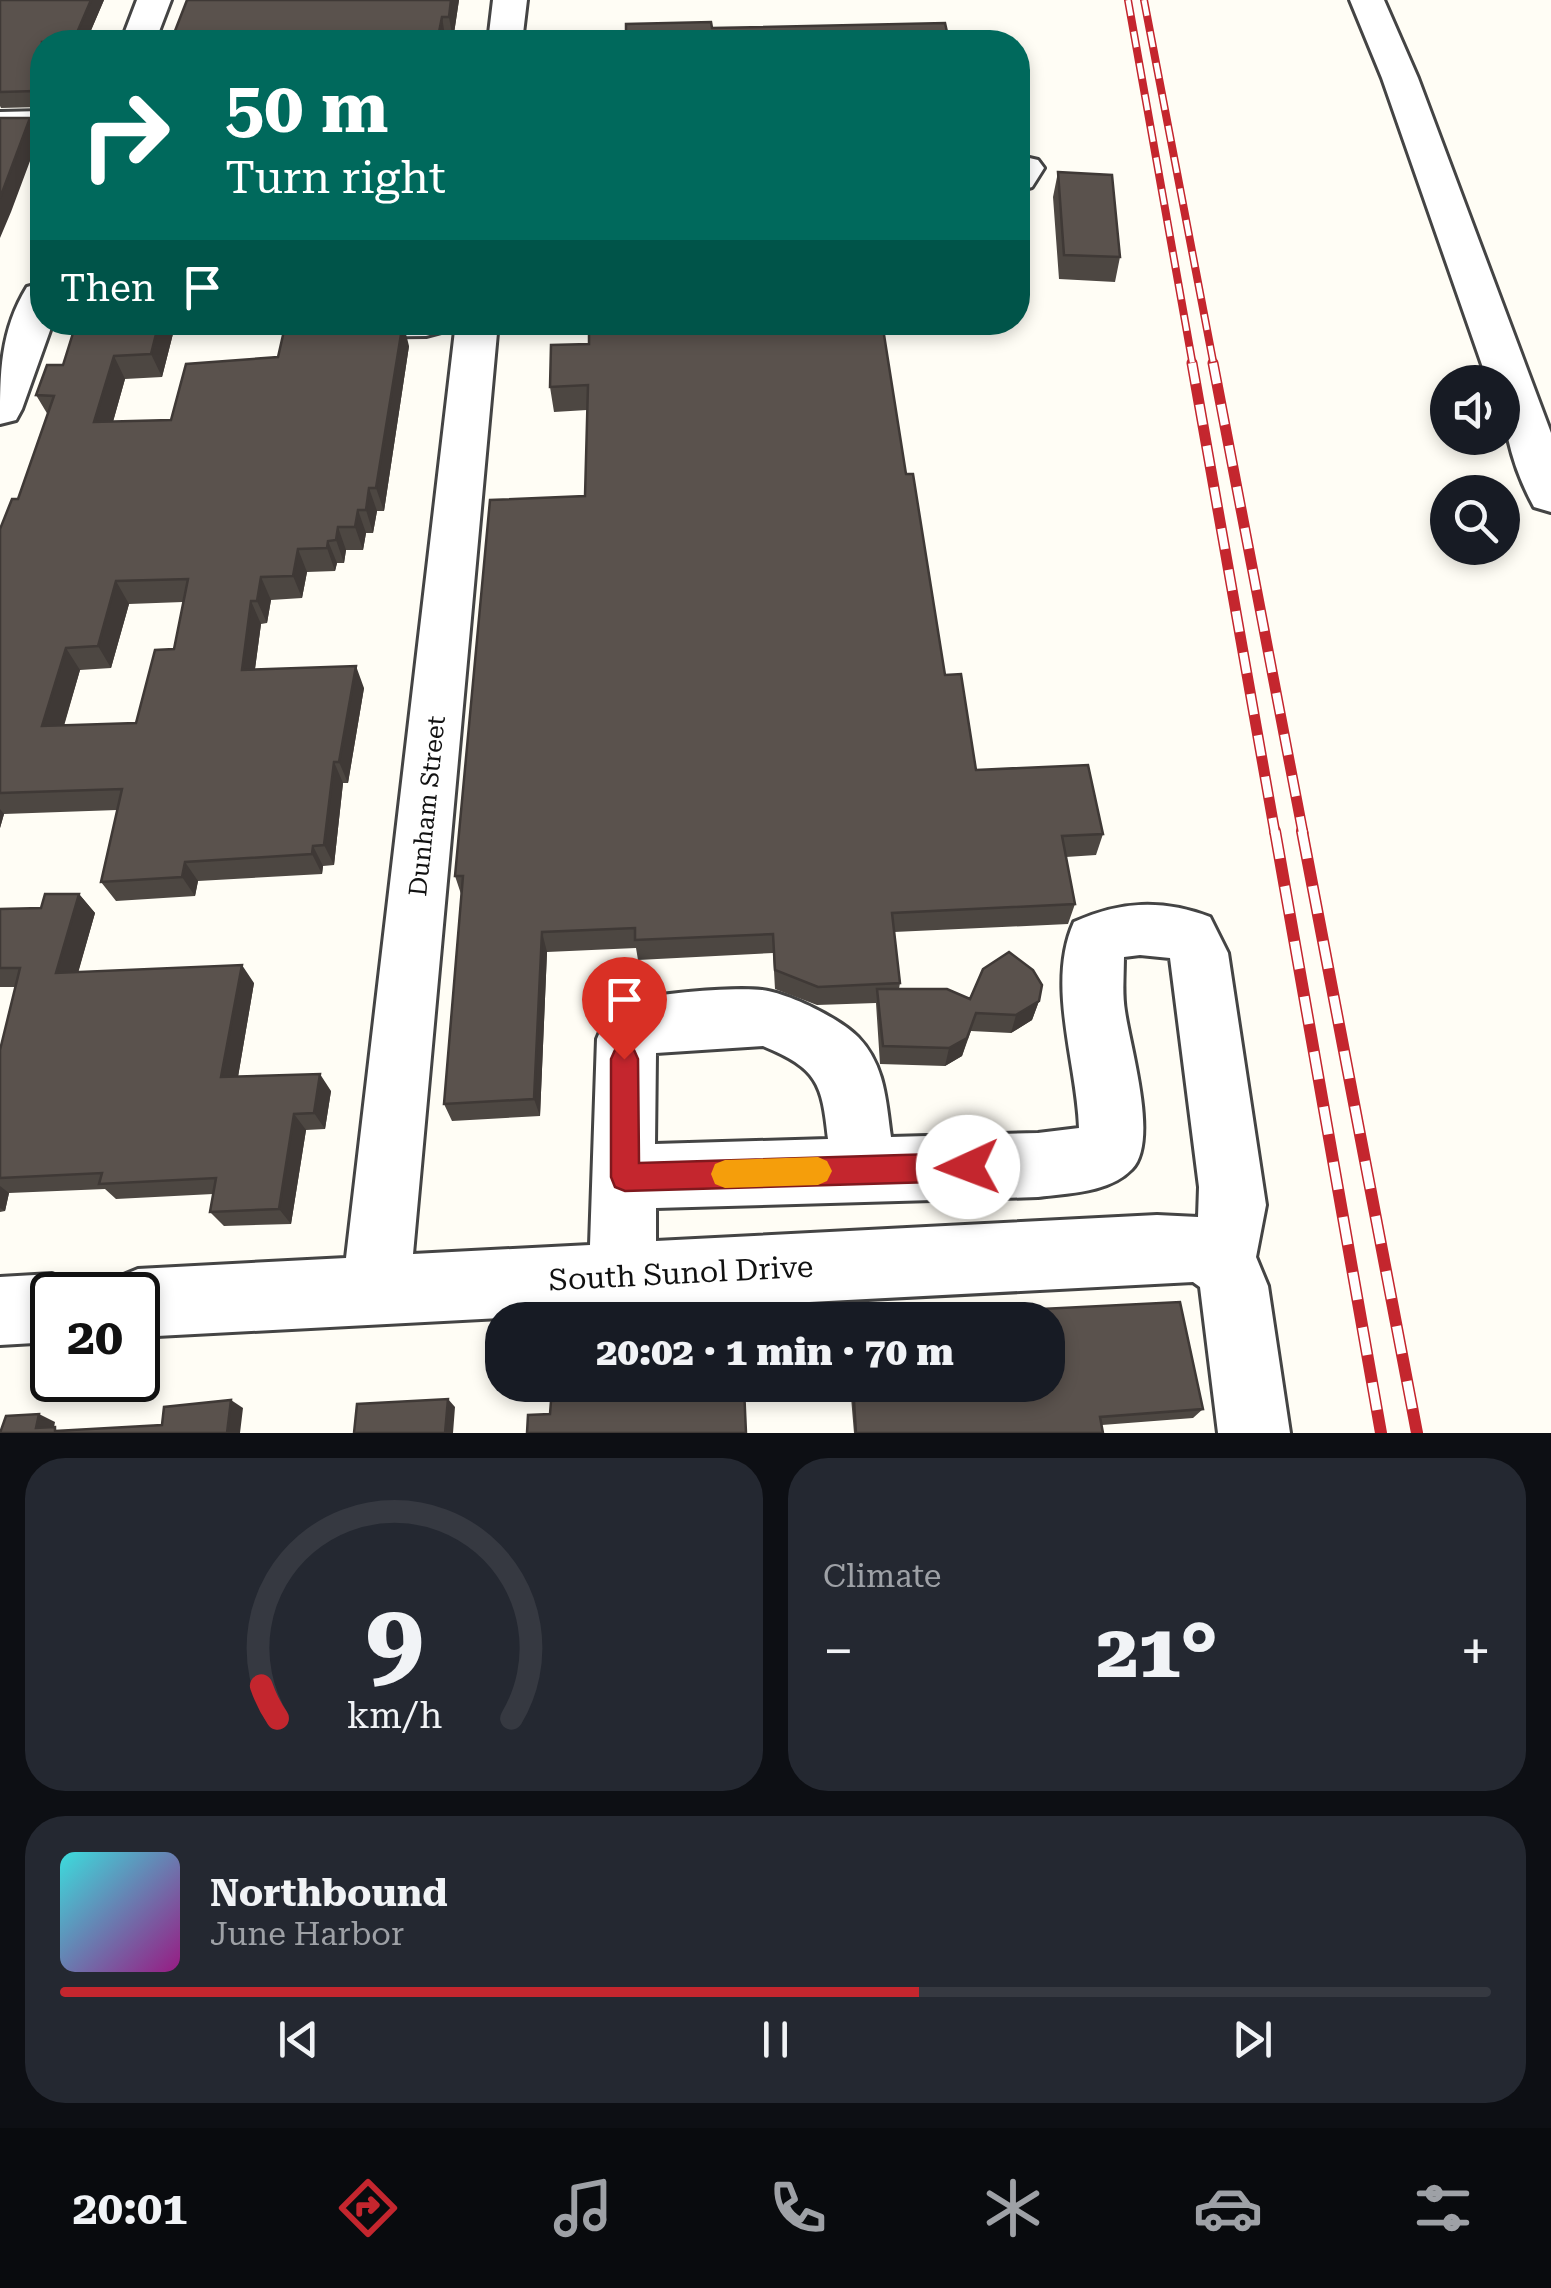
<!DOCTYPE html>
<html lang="en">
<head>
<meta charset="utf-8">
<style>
  body { margin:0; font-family:"Roboto Serif",serif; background:#242831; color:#f1f3f6; height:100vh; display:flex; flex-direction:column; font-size:38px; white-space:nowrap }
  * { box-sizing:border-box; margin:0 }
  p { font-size:32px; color:#9ea1a6 }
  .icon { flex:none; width:55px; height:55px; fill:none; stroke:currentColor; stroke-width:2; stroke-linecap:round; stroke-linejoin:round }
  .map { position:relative; height:1433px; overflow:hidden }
  .side { display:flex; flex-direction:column; gap:25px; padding:25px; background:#0d0f14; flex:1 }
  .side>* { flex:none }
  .banner { position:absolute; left:30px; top:30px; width:1000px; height:305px; border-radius:40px; box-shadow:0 5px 15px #0003; background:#00695c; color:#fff; overflow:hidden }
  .tools { position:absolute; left:1430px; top:365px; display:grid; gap:20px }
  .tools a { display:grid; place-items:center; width:90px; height:90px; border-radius:50%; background:#171b24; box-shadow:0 5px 15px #0003; font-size:50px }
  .speed { position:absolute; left:30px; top:1272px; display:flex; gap:20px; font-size:50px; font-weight:700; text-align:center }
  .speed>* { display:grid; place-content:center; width:130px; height:130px; border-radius:50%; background:#171b24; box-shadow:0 5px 15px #0003; line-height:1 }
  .speed .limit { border:5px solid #111; border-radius:15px; background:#fff; color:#111 }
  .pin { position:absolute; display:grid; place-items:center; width:85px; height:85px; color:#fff; margin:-102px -42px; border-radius:50% 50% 50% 0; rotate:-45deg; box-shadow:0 0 10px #0007 }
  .pin .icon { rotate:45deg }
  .me { position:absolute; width:110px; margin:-55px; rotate:268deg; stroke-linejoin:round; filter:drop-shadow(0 0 8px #0008) }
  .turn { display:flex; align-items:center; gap:35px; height:210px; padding:0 30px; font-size:45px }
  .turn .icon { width:130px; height:130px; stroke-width:2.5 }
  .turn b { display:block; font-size:70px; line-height:85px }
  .then { display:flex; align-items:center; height:95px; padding:0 30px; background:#0003; gap:20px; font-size:38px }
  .big { font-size:75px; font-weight:800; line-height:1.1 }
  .side .tile { flex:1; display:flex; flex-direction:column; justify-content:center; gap:15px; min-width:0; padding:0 35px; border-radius:40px; background:#242831 }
  .side .dial { align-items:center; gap:0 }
  .dial svg { height:260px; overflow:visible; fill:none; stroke:#363941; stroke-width:7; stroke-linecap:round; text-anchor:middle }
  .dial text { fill:#f1f3f6; stroke:none }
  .song { display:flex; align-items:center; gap:30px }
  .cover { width:120px; height:120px; border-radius:15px; background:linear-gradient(135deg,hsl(180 70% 55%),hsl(310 70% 35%)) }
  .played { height:10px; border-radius:5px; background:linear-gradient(90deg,#c4262e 60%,#363941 60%) }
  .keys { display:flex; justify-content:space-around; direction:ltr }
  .heat { display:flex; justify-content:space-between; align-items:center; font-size:55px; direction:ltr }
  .side .tiles { flex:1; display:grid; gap:25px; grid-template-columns:1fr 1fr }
  .tile:last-child { grid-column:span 2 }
  .trip { position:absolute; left:485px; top:1302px; width:580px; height:100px; border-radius:40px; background:#171b24; box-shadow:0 5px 15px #0003; font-weight:800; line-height:100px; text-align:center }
  .menu { display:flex; height:160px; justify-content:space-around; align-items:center; background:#090b0e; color:#9ea1a6 }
  .menu .icon { width:70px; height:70px }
  .menu .active { color:#c4262e }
  .menu b { font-size:45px; color:#f1f3f6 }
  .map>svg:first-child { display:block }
</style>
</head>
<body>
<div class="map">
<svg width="1551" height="1433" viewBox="0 0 1551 1433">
  <rect width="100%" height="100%" fill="#fffdf5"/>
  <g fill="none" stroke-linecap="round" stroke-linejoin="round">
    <!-- minor casing -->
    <g stroke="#444" stroke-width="6">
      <path id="minor" d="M137,0H171L155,42H121Z
        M493,0H527L522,42H488Z
        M1350,0H1384L1418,78L1551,433V512L1534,507C1513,469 1502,426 1502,382H1488L1382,78Z
        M42,111V133L0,134V112Z
        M1025,157L1038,160L1044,168L1032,187L1018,191V158Z
        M42,283V322H53L22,409L16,420L0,424C0,373 0,331 27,287Z
        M311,322H447L441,332L426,336L332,337L317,333Z
        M456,322H498L413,1254L590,1245L597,1039C603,1024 609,1012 624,1004C646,993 735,987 762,990C788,993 839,1018 858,1037C885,1065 886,1101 891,1137L1038,1133L1079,1128C1077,1063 1046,984 1074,922C1120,901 1163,899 1210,917L1228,953L1266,1205L1256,1257L1268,1286L1290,1433H1218L1200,1287L1193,1282L138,1337V1295H107L114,1279L138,1269L346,1258ZM1140,955L1170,958L1199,1187L1198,1217L1157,1215L656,1241V1208L1038,1197C1069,1193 1109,1193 1132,1169C1159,1141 1130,1047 1125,1011C1122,993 1124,975 1124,957ZM763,1046C818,1069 822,1083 828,1139L655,1144L656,1053Z
        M52,1274L76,1284L81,1295H52V1342L0,1345V1277Z"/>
    </g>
    <!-- minor -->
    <use href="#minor" fill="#fff" fill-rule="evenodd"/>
    <!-- rail-far2 casing -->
    <g stroke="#c4262e" stroke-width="8">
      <path id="rail-far2" d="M1128,0L1193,366
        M1144,0L1214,366"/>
    </g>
    <!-- rail-far1 casing -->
    <g stroke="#c4262e" stroke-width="11">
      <path id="rail-far1" d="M1192,363L1275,833
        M1213,363L1303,833"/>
    </g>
    <!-- rail casing -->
    <g stroke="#c4262e" stroke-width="12">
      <path id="rail" d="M1275,831L1381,1433
        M1302,831L1417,1433"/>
    </g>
    <!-- rail-far2 -->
    <use href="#rail-far2" stroke="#fff" stroke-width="5" stroke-dasharray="16" stroke-linecap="butt"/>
    <!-- rail-far1 -->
    <use href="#rail-far1" stroke="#fff" stroke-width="8" stroke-dasharray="21" stroke-linecap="butt"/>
    <!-- rail -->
    <use href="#rail" stroke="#fff" stroke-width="9" stroke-dasharray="28" stroke-linecap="butt"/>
  </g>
  <!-- wall -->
  <path fill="#4d4742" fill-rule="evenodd" d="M0,0H104L86,42H42L40,107L1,108L0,106Z
    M187,0H459L453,40H447L446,42H175L173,36Z
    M1058,172L1120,257L1115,282L1059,279L1053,197Z
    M80,322H176L162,377L125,379L113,422L171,420L278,357L409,346L384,511H377L373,533H366L363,550H346L344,563H337L335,571L307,572L302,598L271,600L267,623L261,624L255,669L364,688L348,783H343L334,865L323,866L322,874L198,881L195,896L116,901L101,882L117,810L4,814L0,828V529L18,499L48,415L36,395L63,365ZM183,602L174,649L136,723L64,726L80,670L111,668L129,604Z
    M551,345L906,474L945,675L976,770L1103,834L1096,855L1066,857L1075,904L1068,924L894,932L900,983L899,989L970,999L1039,1001L1032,1020L1011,1033L971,1031L962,1056L945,1066L880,1064L876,1003L817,1005L775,989L773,953L638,960L636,948L547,952L540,1116L452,1121L444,1104L461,894L455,876L585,496L587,410L554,412L550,387Z
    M79,894L95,913L78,972L254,983L238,1077L331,1091L325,1129L306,1130L291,1224L224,1226L210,1212L213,1194L116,1199L105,1189L9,1193L5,1211L0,1212V1050L16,987H0V909L41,908Z
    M1180,1302L1203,1409L1193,1418L1102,1425L1103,1433H854L850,1385H1048V1320H940L942,1314Z"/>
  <!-- shaded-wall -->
  <path fill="#3f3936" d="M91,0H104L86,42H73Z
    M451,0H459L453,40L449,17Z
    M442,17L446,42H437Z
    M30,118L39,137L11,212L0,238V198Z
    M159,322H176L162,377L151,354Z
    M403,322L409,346L384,511L376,488Z
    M114,356L125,379L106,446L94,422Z
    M369,488L377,511L373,533L366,510Z
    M358,510L366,533L363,550L355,527Z
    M338,527L346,550L344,563L336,540Z
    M328,541L337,563L335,571L327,548Z
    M298,549L307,572L302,598L293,576Z
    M261,577L271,600L267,623L257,601Z
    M116,581L129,604L111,668L98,646Z
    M251,601L261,624L252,691L242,670Z
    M66,648L80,670L57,748L42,726Z
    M356,666L364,688L348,783L339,762Z
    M334,762L343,783L334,865L324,845Z
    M0,809L4,814L0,828Z
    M313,846L323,866L322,874L312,854Z
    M185,862L198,881L195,896L182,877Z
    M79,894L95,913L73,991L56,973Z
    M542,932L547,952L540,1116L534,1099Z
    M242,965L254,983L235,1094L221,1077Z
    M1039,1001L1032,1020L1011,1033L1016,1015Z
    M976,1013L962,1056L945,1066L949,1048Z
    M320,1074L331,1091L325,1129L314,1113Z
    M294,1114L306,1130L291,1224L279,1209Z
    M0,1186L9,1193L5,1211L0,1208Z
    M448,1399L455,1407L453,1433H445Z
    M231,1400L243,1408L240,1433H227Z
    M39,1414L55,1422L53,1433L36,1428Z"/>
  <!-- building -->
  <path fill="#5a524d" stroke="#3f3936" stroke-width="2.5" fill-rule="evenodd" d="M0,0H91L73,42H42V96L39,104L35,91L0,92Z
    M187,0H451L449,17H442L437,42H177L180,36H173Z
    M711,22L712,28L945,23L947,32H953L955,42H544V38L626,36V24Z
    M0,118H30L0,198Z
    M1058,172L1112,175L1120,257L1064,255Z
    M80,322H159L151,354L114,356L94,422L171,420L186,364L278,357L286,322H403L376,488H369L366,510H358L355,527H338L336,540L328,541L327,548L298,549L293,576L261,577L257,601H251L242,670L356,666L339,762H334L324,845L313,846L312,854L185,862L182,877L101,882L122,789L0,793V529L12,499H18L54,396L36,395L47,365H63L74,330H78ZM188,579L174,649L155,650L136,723L42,726L66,648L98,646L116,581Z
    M589,322H882L906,474H913L945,675L961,674L976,770L1088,765L1103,834L1062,836L1075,904L892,913L900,983L818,987L775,970L773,934L635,940V928L542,932L534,1099L444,1104L463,876H455L490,500L585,496L588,385L550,387L551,345L589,344Z
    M45,894H79L56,973L242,965L221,1077L320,1074L314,1113L294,1114L279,1209L210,1212L216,1178L99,1184L102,1173L0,1178V1050L20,968H0V909L41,908Z
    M1009,952L1033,970L1042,985L1039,1001L1016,1015L976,1013L967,1038L949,1048L883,1046L877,989H947L970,999L983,969Z
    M1180,1302L1203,1409L1100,1417L1103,1433H856L853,1385H1048V1320H943L942,1314Z
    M584,1385H730V1388H744L746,1433H527L528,1415L550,1414L551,1401L584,1399Z
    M448,1399L445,1433H354L357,1404Z
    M231,1400L227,1433H0L6,1416L39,1414L36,1428L55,1427V1431L162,1425L164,1407Z"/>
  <!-- route -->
  <path fill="#c4262e" stroke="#7f191e" stroke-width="2.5" d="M624,1046L634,1050L638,1059L639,1163L968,1153L978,1157L982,1167L978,1177L968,1181L625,1191L615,1187L611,1177V1059L615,1050Z"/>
  <!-- slow -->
  <path fill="#f59e0b" d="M818,1157L827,1161L832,1171L827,1181L818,1185L725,1188L715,1184L711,1174L715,1164L725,1160Z"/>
  <g text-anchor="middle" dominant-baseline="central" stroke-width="10" stroke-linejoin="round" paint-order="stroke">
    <!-- street labels -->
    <g font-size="25" fill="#111" stroke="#fff">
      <text transform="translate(427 806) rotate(-84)">Dunham Street</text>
    </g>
    <!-- near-street labels -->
    <g font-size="30" fill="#111" stroke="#fff">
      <text transform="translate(681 1273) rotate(-3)">South Sunol Drive</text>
    </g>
  </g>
</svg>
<div class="tools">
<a><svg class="icon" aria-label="sound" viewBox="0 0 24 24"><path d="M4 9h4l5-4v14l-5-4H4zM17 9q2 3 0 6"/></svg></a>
<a><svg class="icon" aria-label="search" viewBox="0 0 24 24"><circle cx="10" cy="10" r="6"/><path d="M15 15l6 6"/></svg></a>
</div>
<div class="speed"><div class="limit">20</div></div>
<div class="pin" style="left:624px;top:1059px;background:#d93025"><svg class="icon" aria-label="arrive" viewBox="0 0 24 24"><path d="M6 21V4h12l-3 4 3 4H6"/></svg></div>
<svg class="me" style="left:968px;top:1167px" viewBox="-20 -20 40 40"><circle r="19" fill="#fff"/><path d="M0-13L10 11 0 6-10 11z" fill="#c4262e"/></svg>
<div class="trip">20:02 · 1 min · 70 m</div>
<div class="banner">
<div class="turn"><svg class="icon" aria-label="right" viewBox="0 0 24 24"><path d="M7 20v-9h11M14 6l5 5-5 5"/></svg><div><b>50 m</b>Turn right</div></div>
<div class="then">Then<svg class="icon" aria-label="arrive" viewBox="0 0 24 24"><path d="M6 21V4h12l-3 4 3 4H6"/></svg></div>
</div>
</div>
<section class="side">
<div class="tiles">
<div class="tile dial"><svg viewBox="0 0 100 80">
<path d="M14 69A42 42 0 1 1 86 69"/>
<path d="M14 69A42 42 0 0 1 9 59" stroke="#c4262e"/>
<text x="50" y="56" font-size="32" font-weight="700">9</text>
<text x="50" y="72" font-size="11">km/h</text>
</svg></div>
<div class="tile"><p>Climate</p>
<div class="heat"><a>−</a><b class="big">21°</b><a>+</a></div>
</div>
<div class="tile">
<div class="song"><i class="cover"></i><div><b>Northbound</b><p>June Harbor</p></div></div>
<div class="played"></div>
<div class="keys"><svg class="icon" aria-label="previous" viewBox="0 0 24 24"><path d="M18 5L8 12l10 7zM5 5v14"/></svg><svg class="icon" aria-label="pause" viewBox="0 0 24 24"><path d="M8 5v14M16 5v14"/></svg><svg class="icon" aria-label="next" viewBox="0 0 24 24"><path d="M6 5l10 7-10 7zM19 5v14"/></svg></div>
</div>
</div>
</section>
<nav class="menu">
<b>20:01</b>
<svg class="icon active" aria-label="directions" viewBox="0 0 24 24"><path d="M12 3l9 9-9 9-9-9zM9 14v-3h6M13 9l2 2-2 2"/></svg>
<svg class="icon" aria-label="music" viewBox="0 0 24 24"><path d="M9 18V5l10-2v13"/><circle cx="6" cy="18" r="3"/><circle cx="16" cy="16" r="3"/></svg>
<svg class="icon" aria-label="phone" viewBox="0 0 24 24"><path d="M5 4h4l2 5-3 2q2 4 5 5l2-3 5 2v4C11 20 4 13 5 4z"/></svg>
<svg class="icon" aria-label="climate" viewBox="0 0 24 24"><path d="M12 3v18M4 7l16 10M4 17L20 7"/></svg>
<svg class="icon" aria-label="car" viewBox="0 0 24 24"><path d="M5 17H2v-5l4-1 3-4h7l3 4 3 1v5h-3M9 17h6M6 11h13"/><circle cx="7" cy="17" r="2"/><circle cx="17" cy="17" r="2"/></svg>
<svg class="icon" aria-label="filters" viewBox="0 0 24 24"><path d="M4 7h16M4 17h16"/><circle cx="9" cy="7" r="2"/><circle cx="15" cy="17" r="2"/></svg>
</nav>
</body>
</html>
